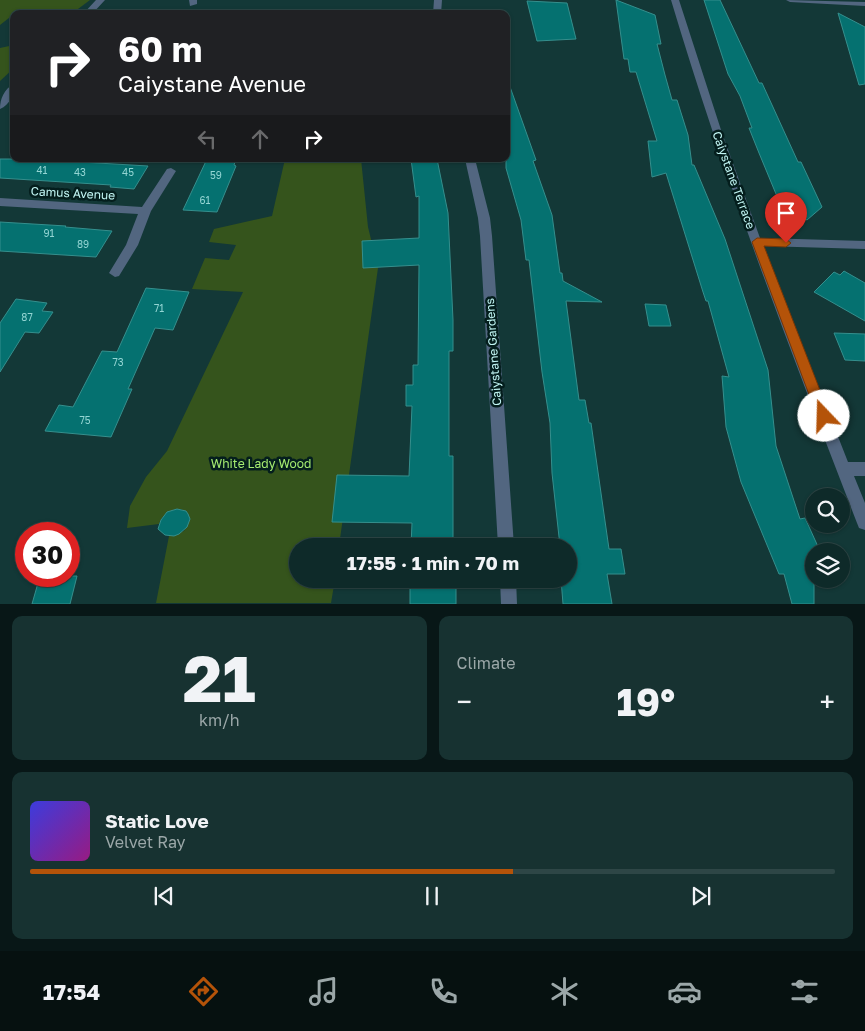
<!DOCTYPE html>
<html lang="en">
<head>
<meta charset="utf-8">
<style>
  body { margin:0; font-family:"Golos Text",sans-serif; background:#173231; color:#f1f3f6; height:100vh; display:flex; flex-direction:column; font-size:19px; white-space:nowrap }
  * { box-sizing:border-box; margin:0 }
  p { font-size:16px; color:#9ba7a8 }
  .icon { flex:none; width:28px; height:28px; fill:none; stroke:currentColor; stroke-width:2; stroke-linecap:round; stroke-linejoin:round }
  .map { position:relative; height:604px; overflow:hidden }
  .details { display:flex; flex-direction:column; gap:12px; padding:12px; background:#081717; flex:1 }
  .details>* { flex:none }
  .guide { position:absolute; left:10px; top:10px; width:500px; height:152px; border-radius:10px; box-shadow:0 1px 4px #0004,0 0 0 1px #2e4646; background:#202124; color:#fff; overflow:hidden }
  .controls { position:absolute; left:805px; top:488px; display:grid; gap:10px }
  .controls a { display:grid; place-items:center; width:45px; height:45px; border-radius:50%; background:#0e2a29; box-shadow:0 1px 4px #0004,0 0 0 1px #2e4646; font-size:25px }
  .speed { position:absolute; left:15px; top:522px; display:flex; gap:10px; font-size:25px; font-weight:700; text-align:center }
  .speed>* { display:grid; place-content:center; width:65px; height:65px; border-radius:50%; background:#0e2a29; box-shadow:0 1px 4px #0004,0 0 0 1px #2e4646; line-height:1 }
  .speed .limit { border:8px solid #d22; background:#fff; color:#111 }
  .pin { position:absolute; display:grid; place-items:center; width:42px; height:42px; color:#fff; margin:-51px -21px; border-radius:50% 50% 50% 0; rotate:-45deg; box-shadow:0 0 5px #0007 }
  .pin .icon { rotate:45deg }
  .me { position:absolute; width:55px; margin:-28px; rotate:339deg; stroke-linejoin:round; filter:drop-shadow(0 0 4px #0008) }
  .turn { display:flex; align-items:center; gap:18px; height:105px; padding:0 25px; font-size:22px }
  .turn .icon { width:65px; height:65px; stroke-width:2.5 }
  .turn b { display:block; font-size:35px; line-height:42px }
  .lanes { display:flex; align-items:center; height:48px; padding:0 25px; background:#0003; justify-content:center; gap:25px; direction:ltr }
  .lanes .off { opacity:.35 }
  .big { font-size:38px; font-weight:700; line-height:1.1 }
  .details .tile { flex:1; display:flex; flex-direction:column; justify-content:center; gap:8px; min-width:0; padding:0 18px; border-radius:10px; background:#173231 }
  .details .dial { align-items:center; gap:0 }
  .dial b { font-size:65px; line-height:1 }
  .song { display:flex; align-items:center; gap:15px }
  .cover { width:60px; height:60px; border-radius:8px; background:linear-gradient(135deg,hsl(240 70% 55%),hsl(310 70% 35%)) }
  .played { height:5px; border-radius:2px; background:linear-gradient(90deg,#b45309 60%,#2e4646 60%) }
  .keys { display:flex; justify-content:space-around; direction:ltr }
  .heat { display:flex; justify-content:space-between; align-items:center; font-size:28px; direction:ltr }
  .details .tiles { flex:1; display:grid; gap:12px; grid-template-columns:1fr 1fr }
  .tile:last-child { grid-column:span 2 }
  .trip { position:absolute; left:289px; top:538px; width:288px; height:50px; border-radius:25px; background:#0e2a29; box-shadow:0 1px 4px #0004,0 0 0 1px #2e4646; font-weight:700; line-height:50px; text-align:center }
  .menu { display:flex; height:80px; justify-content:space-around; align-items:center; background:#061110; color:#9ba7a8 }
  .menu .icon { width:35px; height:35px }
  .menu .active { color:#b45309 }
  .menu b { font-size:22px; color:#f1f3f6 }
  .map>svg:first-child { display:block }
</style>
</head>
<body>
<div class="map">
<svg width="865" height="604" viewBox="0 0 865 604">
  <rect width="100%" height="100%" fill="#133837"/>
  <!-- green -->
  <path fill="#35541c" d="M0,0H90L74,12L47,10L43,14H14L0,25Z
    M14,45V68L0,81V48Z
    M285,159H361L368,227L378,268L339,546H298V579H335L331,603H156L169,536L184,531L190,519L186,511C174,506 163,513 159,524L127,528L130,506L146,477L167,451L243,292L192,289L205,258L229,260L236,245L209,242L214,229L272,216Z"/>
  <!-- building -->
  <path fill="#057170" stroke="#358f8d" d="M616,0L655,15L661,44H657L665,75L672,100H677L688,135L692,165H694L725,239L768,370L776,446L800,519L805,518L820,551H814V604H792L784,574H779L741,482L726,427L722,376L729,377L708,301H706L703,292L666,173L652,177L648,141H657L636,72H630L628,59H624Z
    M704,0H720L759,83H762L798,162H801L822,207L807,220L781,206L759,153L749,128H752L740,96L728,74Z
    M527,1L567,3L576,39L537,41Z
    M838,13L865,27V84L859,85Z
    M509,84L536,160L533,161L552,215L560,273H562L563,281L602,302L566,301L579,400H585L589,423H591L609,549H621L625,574H607L612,604H563L561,579H568V546H560L552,473L550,423L542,372L529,260H526L521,220L506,168V85Z
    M0,159H30L148,166L134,189L110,187L111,185L0,178Z
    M207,159H236L234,165L236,166L217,212L183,210Z
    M411,159H437L448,213L453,320V351H449V456H453V546H411L412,523L332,522L337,475L409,476L412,406H406V385H413V365H418L419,265L363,268L362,241L419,238V196L416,197Z
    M0,222L66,226L65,227L112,231L96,257L0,251Z
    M844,271L865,283V321L814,292L834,272L840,275Z
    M146,288L189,292L173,330L155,328L128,389H132L111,437L45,431L59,405L73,407L102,351L117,352Z
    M16,299L47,303L42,311L53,312L39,333L25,332L0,372V323Z
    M645,304L666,305L671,326H649Z
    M834,333L865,334V361L845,360Z
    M177,509L186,511L188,514L190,519L187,527L179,534L174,536L165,535L158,529L161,520L167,512Z
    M40,576H77L70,604H32Z
    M410,579H456V604H410Z"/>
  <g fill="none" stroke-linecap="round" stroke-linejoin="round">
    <!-- minor -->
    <path fill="#526680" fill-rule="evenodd" d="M96,0H105L92,14H83Z
      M189,0H197V4L190,6Z
      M434,0H442L441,14H433Z
      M671,0H679L722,133L760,238L865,241V249L763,246L848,462H865V476H854L865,503V530L859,528L857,523C790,350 724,178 671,0Z
      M786,0L865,2V6L790,2Z
      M14,84C14,94 10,105 0,109C0,99 4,89 14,84Z
      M465,159H475L490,218L492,236L514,546H498L480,236L478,218Z
      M171,168L176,171L151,211L138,245L119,276L115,277L109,273L126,245L138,214L0,206V198L142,207L167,169Z
      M500,579H516L517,604H501Z"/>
  </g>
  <!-- route -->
  <path fill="#b45309" stroke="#753606" d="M757,238L786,239L791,243L786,247L764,246L830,416L828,420L824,422L819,420L817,416L752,242Z"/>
  <g text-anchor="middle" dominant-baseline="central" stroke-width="5" stroke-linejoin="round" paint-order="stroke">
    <!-- number labels -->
    <g font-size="10" fill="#93d5d3">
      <text x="42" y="170">41</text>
      <text x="80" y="172">43</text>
      <text x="128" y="172">45</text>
      <text x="216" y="175">59</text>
      <text x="205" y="200">61</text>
      <text x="49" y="233">91</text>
      <text x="83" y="244">89</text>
      <text x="159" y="308">71</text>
      <text x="27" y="317">87</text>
      <text x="118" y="362">73</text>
      <text x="85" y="420">75</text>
    </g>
    <!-- street labels -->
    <g font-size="12" fill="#c2f6f4" stroke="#041e1d">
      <text transform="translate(734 180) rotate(70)">Caiystane Terrace</text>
      <text transform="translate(73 193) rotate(3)">Camus Avenue</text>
      <text transform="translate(493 352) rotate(-94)">Caiystane Gardens</text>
    </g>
    <!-- park labels -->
    <g font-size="12" fill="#a5ec70" stroke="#041e1d">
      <text x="261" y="463">White Lady Wood</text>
    </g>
  </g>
</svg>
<div class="controls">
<a><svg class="icon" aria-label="search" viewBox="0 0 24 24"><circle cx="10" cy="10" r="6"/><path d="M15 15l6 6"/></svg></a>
<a><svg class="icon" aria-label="layers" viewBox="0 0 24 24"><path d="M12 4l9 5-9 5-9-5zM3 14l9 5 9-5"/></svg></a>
</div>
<div class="speed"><div class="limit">30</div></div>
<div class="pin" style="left:786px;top:243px;background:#d93025"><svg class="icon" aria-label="arrive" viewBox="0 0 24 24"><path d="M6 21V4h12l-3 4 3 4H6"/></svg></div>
<svg class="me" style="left:824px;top:416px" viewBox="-20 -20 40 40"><circle r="19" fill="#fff"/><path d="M0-13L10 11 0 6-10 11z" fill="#b45309"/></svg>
<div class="trip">17:55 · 1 min · 70 m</div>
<div class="guide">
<div class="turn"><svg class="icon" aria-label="right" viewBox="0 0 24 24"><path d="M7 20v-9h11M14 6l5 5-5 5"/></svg><div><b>60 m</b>Caiystane Avenue</div></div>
<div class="lanes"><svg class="icon off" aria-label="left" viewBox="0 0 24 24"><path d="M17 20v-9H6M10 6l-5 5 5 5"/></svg><svg class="icon off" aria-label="ahead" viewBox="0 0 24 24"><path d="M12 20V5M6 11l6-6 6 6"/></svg><svg class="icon" aria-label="right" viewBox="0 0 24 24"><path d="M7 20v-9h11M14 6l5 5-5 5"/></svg></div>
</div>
</div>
<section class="details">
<div class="tiles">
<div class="tile dial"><b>21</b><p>km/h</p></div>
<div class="tile"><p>Climate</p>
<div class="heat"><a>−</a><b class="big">19°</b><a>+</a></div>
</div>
<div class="tile">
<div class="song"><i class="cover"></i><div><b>Static Love</b><p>Velvet Ray</p></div></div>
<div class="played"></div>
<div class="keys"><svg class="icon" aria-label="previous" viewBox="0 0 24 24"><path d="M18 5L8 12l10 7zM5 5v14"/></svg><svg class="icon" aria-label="pause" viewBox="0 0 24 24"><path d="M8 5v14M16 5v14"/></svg><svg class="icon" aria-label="next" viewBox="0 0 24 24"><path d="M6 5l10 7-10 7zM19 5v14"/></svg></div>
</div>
</div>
</section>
<nav class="menu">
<b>17:54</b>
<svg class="icon active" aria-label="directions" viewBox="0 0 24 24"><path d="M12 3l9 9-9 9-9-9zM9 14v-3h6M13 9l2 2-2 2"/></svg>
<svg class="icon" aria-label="music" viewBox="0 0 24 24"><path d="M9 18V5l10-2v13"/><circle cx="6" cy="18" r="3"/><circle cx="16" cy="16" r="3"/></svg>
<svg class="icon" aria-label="phone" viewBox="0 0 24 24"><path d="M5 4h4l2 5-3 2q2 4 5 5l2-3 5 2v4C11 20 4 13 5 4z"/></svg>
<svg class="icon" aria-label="climate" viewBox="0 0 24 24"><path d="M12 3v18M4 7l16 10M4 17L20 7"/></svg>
<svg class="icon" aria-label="car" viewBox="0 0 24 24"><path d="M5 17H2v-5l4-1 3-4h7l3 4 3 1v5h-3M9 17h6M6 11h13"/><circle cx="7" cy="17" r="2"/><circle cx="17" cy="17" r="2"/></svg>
<svg class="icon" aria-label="filters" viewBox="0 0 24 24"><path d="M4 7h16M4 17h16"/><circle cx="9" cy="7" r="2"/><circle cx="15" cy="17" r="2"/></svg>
</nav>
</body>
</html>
